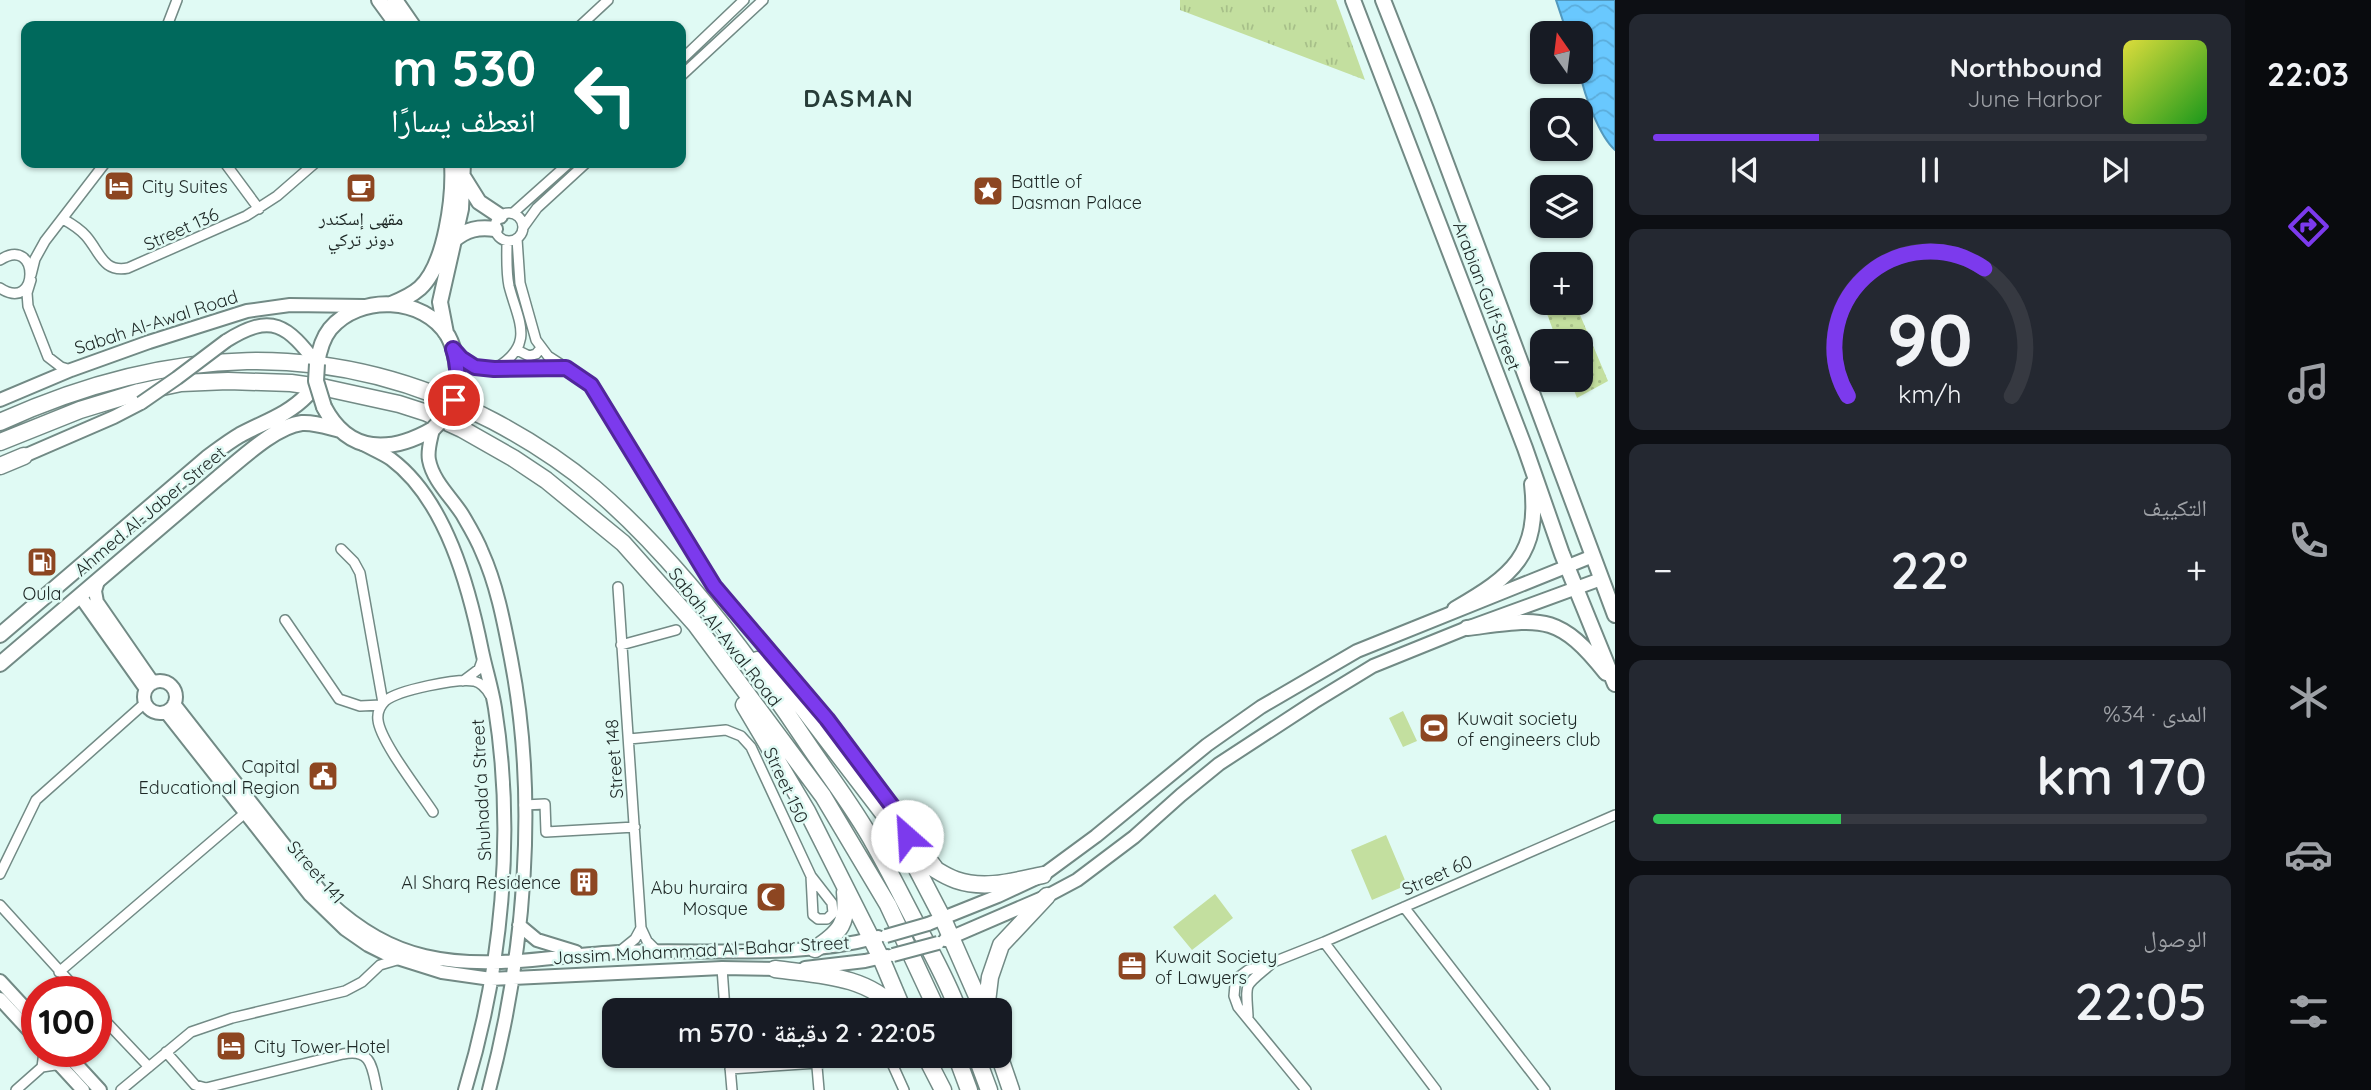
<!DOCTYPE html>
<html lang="ar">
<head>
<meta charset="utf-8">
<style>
  body { margin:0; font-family:Quicksand,"Noto Naskh Arabic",sans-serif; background:#242831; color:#f1f3f6; direction:rtl; height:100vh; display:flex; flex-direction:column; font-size:26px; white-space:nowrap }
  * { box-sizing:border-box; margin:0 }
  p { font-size:23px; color:#9ea1a6 }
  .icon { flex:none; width:38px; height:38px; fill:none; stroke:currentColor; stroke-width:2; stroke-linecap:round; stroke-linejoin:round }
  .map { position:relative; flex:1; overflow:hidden; direction:ltr }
  .panel { display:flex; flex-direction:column; gap:14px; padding:14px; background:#0d0f14; width:630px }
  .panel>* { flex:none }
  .banner { position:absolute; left:21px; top:21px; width:665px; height:147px; border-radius:14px; box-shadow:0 2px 5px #0004; direction:rtl; background:#00695c; color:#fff; overflow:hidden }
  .needle { width:46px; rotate:346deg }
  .fabs { position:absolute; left:1530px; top:21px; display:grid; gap:14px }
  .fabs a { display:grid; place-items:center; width:63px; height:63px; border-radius:14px; background:#171b24; box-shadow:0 2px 5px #0004; font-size:35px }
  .speed { position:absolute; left:21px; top:976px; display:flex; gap:14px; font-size:35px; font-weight:700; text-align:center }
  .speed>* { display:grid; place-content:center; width:91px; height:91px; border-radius:50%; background:#171b24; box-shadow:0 2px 5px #0004; line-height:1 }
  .speed .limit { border:10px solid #d22; background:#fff; color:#111 }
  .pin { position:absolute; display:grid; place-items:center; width:60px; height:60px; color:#fff; margin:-30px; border:4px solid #fff; border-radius:50%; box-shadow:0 2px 7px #0007 }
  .me { position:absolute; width:77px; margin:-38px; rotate:334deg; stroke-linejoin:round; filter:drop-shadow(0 0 5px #0008) }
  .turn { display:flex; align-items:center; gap:24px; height:147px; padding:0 35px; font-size:32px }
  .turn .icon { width:91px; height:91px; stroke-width:2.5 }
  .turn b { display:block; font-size:49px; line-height:60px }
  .big { font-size:52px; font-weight:600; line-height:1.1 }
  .panel .tile { flex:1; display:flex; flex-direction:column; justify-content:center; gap:10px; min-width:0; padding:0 24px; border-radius:14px; background:#242831 }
  .panel .dial { align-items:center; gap:0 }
  .dial svg { height:182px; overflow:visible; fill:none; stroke:#363941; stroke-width:7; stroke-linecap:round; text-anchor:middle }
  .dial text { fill:#f1f3f6; stroke:none }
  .song { display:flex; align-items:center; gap:21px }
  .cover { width:84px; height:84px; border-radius:10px; background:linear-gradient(135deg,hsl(60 70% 55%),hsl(120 70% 35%)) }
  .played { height:7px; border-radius:4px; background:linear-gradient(90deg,#7c3aed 30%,#363941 30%) }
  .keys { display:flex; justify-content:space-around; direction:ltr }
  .heat { display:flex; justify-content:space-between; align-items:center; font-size:38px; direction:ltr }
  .charge { height:10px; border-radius:5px; background:linear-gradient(90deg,#34c759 34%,#363941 0) }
  .trip { position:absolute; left:602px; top:998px; width:410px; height:70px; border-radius:14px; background:#171b24; box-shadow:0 2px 5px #0004; font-weight:600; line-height:70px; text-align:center; direction:rtl }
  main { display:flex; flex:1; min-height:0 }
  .dock { display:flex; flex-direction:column; width:126px; justify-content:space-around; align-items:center; background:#090b0e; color:#9ea1a6 }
  .dock .icon { width:49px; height:49px }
  .dock .on { color:#7c3aed }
  .dock b { font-size:32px; color:#f1f3f6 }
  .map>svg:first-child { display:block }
</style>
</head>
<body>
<main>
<nav class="dock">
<b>22:03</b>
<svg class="icon on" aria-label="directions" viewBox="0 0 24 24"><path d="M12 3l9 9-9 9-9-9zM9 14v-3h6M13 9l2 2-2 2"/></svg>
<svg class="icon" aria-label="music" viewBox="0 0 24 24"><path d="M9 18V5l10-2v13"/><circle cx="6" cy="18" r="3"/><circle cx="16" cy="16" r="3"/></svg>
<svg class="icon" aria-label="phone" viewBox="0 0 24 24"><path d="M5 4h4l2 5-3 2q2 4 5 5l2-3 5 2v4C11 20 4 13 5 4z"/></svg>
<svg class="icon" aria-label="climate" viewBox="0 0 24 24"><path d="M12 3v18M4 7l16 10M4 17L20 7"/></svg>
<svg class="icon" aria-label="car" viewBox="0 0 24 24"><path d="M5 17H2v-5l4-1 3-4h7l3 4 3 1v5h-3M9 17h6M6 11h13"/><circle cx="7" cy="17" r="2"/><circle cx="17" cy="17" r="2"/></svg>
<svg class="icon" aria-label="filters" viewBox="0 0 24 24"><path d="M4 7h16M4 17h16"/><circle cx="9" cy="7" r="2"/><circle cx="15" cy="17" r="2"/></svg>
</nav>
<section class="panel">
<div class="tile">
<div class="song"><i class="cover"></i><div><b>Northbound</b><p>June Harbor</p></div></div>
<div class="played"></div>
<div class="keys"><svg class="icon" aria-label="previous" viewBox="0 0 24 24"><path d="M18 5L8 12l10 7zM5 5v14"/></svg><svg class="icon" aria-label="pause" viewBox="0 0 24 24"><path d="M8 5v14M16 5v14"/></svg><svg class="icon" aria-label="next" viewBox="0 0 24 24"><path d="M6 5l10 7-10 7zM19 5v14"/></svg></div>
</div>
<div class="tile dial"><svg viewBox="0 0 100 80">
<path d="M14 69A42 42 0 1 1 86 69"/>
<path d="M14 69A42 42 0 0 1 74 13" stroke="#7c3aed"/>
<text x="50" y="56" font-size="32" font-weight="700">90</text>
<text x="50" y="72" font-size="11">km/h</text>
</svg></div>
<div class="tile"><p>التكييف</p>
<div class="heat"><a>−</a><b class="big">22°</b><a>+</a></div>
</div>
<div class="tile"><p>المدى · 34%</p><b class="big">170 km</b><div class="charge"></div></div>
<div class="tile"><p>الوصول</p><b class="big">22:05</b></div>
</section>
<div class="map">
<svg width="1615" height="1090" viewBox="0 0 1615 1090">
  <defs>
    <pattern id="grass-tufts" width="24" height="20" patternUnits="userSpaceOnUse" patternTransform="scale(1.75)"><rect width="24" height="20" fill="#c3df9f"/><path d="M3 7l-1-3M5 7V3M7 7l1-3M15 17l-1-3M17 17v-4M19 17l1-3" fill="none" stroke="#a7bf89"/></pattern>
    <pattern id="park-dots" width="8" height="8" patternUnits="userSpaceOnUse" patternTransform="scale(1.75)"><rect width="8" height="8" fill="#c3df9f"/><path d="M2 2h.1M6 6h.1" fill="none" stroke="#a7bf89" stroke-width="1.8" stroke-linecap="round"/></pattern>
    <pattern id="water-waves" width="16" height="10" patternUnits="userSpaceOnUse" patternTransform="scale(1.75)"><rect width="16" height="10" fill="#69c8fe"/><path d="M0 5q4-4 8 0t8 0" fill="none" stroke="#5bacda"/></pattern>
  </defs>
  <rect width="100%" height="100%" fill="#e0faf4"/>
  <!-- grass -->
  <path fill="url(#grass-tufts)" d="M1180,0H1336L1365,80L1180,10Z"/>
  <!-- park -->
  <path fill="url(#park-dots)" d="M1543,303H1575L1608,381L1577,398L1570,380H1580V341H1557Z"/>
  <!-- garden -->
  <path fill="#c3df9f" d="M1403,711L1417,741L1403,747L1389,718Z
    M1386,835L1407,885L1372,900L1351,850Z
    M1215,894L1233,918L1192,950L1173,927Z"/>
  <!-- water -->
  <path fill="url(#water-waves)" stroke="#5298bd" stroke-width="2" d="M1556,0H1615V150C1599,136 1584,94 1580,73C1578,61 1580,46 1580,33H1567Z"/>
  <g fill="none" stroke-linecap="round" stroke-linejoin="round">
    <!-- street casing -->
    <g stroke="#728a85" stroke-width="12">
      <path id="street" d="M167,26L177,0
        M580,26L608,0
        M681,60L744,0
        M681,76L763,0
        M225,163L259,209
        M495 227a14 14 0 1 1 28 0a14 14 0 1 1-28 0Z
        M513,213L569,163
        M63,219C72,224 79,228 86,236C100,252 103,273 128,268L246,216L277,196L315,163
        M524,226L537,208L586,163
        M517,239L520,283L536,340L548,356L565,367
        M0,260C40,234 40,314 0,288
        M31,275L35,259L45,241L105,163
        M31,280L27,293L28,306L48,357L61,367L71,370
        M517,350L529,356L536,354L541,348
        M456,353L468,363L487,369L566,368L591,385L714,586L827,719L937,865
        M496,368C536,344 518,321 509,286C506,271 507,256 507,241
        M341,549L354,562L360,573L383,703
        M618,587L641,928L647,941L658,952
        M285,620L339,699L360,706L381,705
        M621,645L676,630
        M463,681L479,669L483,658
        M629,739L726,730L741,736L751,747L811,876L832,903L833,913L827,919H818L813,915L811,876
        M524,805L545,804L546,832L635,827
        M433,812C420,792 380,741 378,720C377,712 380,706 385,701C398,690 458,678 474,681C482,683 486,688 490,695
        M0,874L36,800L145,703
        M0,905L79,992
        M1404,907L1545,1090
        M1324,942L1436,1090
        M619,952L635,939L641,928
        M722,968L725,1010
        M59,972L245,813
        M812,1004V1010
        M96,1011L149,1067
        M1248,1016C1246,981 1243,988 1270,965
        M44,1052L42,1067L55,1065L63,1067
        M166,1052L195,1085L206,1088L343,1054C372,1048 372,1068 377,1090
        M729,1055L732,1090
        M816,1055L819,1090
        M881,1055L890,1059L904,1090
        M730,1069L817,1063L872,1055
        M16,1090L42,1067
        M121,1090L191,1032L232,1018L345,991L362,982L380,965L397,960
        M1306,1090L1238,1007L1234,996L1235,985L1240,976L1248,970L1271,963L1324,942L1615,815"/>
    </g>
    <!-- secondary casing -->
    <g stroke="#728a85" stroke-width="16">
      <path id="secondary" d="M226,341C272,312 287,325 317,364
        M0,400L71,370L149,342L247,311L290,305L364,306
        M433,429C431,439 427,450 429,460C433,481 451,497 462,514C469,526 477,539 482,552C497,585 504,623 511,659C538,798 525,954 489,1090
        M363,444C372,449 382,453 391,459C446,500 469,587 482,651C486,670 492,689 495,708C515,834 502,968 465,1090
        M17,459L114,417L141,403
        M98,581L95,591L97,602L153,683
        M80,596L146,689
        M144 697a16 16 0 1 1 32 0a16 16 0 1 1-32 0Z
        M174,704L329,902C356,927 389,948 425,956C489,971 555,955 620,952C707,948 793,960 878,937
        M166,712L310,895L345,929L368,945L388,955L442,972L491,979L722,968L783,969
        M928,924L998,896L1043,875L1096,836L1207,745L1261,707L1357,651L1593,556
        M519,925L537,940L576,952
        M945,940L1047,896L1077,880L1134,837L1181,795L1219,764L1314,702L1373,666L1467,628L1601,579
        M805,968L865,961L887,956
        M0,981L37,1021
        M0,999L37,1039
        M48,1052L83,1090
        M65,1052L100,1090"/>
    </g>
    <!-- primary casing -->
    <g stroke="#728a85" stroke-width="18">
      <path id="primary" d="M379,0L398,26
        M395,0L413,26
        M1353,0L1525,448L1562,554L1615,684
        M1383,0L1426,109L1615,615
        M464,178L479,202L500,216
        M454,240C467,229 478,227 495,229
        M391,304C401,300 411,296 420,288C446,264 454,196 452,163
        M446,333L440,302L461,209L463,163
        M317,364C319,351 322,339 330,329C359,294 424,296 448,336C456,351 457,366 458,383
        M324,407C349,455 391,453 433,429
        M1455,609C1512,576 1540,555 1532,484
        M1467,628C1540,619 1557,611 1606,673
        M0,635L207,458C218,450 228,442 240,435C264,422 288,415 307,395
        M0,664L219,477C240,460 275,426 302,423C315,422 328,427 340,430"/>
    </g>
    <!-- highway casing -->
    <g stroke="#728a85" stroke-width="19">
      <path id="highway" d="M0,422C165,347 329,335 493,421C529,440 563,462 594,488C674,556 749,656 807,743C829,776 855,809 874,844C890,872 904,901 919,929C933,956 948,982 958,1010
        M0,442L80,410L139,392L181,383L228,381L291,383L326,388L399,404L427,413L462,429L513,458L546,480L623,543L696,625L823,796L888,905L937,1010
        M0,466L24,456
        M757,660L792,694L886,817L907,850L943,919L983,1010
        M744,705L807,811L881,958L903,1010
        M903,845L907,834L904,822
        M909,851C923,861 939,874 956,880C985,890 1014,881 1043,875
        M815,949C841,932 848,923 845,892
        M775,969C818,975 867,975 897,1010
        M986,1010L990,977L1001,945L1047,896
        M925,1055L943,1090
        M956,1055L969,1090
        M976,1055L989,1090
        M999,1055L1011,1090"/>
    </g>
    <!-- street -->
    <use href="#street" stroke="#fff" stroke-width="9"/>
    <!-- secondary -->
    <use href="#secondary" stroke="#fff" stroke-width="12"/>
    <!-- primary -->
    <use href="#primary" stroke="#fff" stroke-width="14"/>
    <!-- highway -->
    <use href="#highway" stroke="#fff" stroke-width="16"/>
    <!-- secondary-bridge casing -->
    <g stroke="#728a85" stroke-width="16" stroke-linecap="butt">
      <path id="secondary-bridge" d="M141,403L177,378L226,341
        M886,936L928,924
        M893,955L938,943"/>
    </g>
    <!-- primary-bridge casing -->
    <g stroke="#728a85" stroke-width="18" stroke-linecap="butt">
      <path id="primary-bridge" d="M317,364L316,381L324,407
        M433,429C447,415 453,402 458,383"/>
    </g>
    <!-- secondary-bridge -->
    <use href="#secondary-bridge" stroke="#fff" stroke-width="12"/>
    <!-- primary-bridge -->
    <use href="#primary-bridge" stroke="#fff" stroke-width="14"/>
  </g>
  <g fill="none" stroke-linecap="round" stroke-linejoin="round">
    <!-- route casing -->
    <g stroke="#51269a" stroke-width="18">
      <path id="route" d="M454,400C458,382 459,367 453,349L461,358L475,367L494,369L566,368L591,385L714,586L827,719L904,822L907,836"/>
    </g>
    <!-- route -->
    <use href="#route" stroke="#7c3aed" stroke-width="12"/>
  </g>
  <!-- icons -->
  <defs>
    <g id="hotel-square" transform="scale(1.575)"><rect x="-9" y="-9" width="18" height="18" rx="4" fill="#8d4621" stroke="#e0faf4"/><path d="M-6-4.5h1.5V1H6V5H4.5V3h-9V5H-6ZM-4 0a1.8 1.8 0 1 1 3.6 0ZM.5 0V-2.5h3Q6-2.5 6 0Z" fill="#fff"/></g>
    <g id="cafe-square" transform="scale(1.575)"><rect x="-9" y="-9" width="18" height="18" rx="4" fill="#8d4621" stroke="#e0faf4"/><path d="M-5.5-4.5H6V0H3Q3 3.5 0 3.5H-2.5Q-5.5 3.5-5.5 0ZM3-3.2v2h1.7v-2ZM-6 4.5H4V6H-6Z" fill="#fff"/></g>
    <g id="sight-square" transform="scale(1.575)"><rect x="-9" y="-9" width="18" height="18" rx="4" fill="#8d4621" stroke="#e0faf4"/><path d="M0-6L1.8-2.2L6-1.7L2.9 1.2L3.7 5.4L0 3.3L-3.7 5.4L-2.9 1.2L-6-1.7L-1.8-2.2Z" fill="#fff"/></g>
    <g id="fuel-square" transform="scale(1.575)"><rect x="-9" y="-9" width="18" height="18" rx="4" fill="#8d4621" stroke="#e0faf4"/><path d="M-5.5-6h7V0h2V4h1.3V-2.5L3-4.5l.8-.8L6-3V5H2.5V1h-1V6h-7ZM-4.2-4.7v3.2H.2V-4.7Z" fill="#fff"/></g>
    <g id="stadium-square" transform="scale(1.575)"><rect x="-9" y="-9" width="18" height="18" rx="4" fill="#8d4621" stroke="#e0faf4"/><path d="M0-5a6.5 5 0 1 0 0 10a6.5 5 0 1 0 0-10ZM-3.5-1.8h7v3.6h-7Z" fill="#fff"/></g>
    <g id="civic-square" transform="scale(1.575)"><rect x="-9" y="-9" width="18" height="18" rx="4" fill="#8d4621" stroke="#e0faf4"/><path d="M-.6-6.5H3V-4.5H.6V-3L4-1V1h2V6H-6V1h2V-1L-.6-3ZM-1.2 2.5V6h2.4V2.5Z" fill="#fff"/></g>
    <g id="building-square" transform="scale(1.575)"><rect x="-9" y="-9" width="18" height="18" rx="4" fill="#8d4621" stroke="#e0faf4"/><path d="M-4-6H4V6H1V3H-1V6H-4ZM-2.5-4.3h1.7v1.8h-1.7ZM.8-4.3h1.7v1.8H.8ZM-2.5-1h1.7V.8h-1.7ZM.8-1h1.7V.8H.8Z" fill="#fff"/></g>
    <g id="mosque-square" transform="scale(1.575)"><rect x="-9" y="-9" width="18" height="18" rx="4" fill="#8d4621" stroke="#e0faf4"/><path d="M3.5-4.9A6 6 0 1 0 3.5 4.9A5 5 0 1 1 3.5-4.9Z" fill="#fff"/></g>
    <g id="office-square" transform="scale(1.575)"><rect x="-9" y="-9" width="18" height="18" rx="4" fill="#8d4621" stroke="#e0faf4"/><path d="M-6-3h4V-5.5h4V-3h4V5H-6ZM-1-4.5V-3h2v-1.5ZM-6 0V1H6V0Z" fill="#fff"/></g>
  </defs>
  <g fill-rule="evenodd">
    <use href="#hotel-square" x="119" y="186"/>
    <use href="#cafe-square" x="361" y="188"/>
    <use href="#sight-square" x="988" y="191"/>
    <use href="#fuel-square" x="42" y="562"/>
    <use href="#stadium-square" x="1434" y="728"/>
    <use href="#civic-square" x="323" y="776"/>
    <use href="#building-square" x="584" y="882"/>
    <use href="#mosque-square" x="771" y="897"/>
    <use href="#office-square" x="1132" y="966"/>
    <use href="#hotel-square" x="231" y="1046"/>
  </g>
  <g text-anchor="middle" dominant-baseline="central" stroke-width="5" stroke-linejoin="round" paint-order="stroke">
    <!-- poi labels -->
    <g font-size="18" fill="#1d2725" stroke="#e0faf4" text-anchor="start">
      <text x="1011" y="181">Battle of<tspan x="1011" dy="21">Dasman Palace</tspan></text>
      <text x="142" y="186">City Suites</text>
      <text x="361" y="218" text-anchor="middle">مقهى إسكندر<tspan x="361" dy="21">دونر تركي</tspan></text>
      <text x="42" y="593" text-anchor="middle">Oula</text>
      <text x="1457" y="718">Kuwait society<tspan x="1457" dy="21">of engineers club</tspan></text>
      <text x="300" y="766" text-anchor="end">Capital<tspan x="300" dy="21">Educational Region</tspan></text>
      <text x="561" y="882" text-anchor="end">Al Sharq Residence</text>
      <text x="748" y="887" text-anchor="end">Abu huraira<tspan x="748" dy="21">Mosque</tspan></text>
      <text x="1155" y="956">Kuwait Society<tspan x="1155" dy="21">of Lawyers</tspan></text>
      <text x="254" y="1046">City Tower Hotel</text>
    </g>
    <!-- street labels -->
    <g font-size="18" fill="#1d2725" stroke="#e0faf4">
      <text transform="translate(181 229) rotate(-24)">Street 136</text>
      <text transform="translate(1487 296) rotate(69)">Arabian Gulf Street</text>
      <text transform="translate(156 322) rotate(-18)">Sabah Al-Awal Road</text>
      <text transform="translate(150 511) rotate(-40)">Ahmed Al-Jaber Street</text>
      <text transform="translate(725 637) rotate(52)">Sabah Al-Awal Road</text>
      <text transform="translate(614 759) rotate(-94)">Street 148</text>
      <text transform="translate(786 785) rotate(65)">Street 150</text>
      <text transform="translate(481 790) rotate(-93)">Shuhada'a Street</text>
      <text transform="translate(316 872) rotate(49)">Street 141</text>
      <text transform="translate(1437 875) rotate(-24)">Street 60</text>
      <text transform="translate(701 950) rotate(-3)">Jassim Mohammad Al-Bahar Street</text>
    </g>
    <!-- district labels -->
    <g font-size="24" font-weight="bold" letter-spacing="2" fill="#273c38" stroke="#e0faf4">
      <text x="859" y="98">DASMAN</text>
    </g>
  </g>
</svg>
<div class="fabs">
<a><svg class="needle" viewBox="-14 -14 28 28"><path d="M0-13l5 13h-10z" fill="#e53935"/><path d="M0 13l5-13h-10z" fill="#9ea1a6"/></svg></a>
<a><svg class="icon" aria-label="search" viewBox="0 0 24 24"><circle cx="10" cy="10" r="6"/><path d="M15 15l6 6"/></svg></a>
<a><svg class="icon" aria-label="layers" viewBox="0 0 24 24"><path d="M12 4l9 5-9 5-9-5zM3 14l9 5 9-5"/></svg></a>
<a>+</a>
<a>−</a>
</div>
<div class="speed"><div class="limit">100</div></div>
<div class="pin" style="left:454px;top:400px;background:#d93025"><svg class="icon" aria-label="arrive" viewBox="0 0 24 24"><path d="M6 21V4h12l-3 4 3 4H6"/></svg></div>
<svg class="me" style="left:907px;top:836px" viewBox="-20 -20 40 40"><circle r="19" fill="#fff"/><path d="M0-13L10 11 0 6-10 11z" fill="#7c3aed"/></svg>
<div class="trip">22:05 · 2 دقيقة · 570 m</div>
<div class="banner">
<div class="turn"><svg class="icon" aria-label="left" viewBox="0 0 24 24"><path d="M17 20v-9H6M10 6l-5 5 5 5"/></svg><div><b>530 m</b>انعطف يسارًا</div></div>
</div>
</div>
</main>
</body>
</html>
